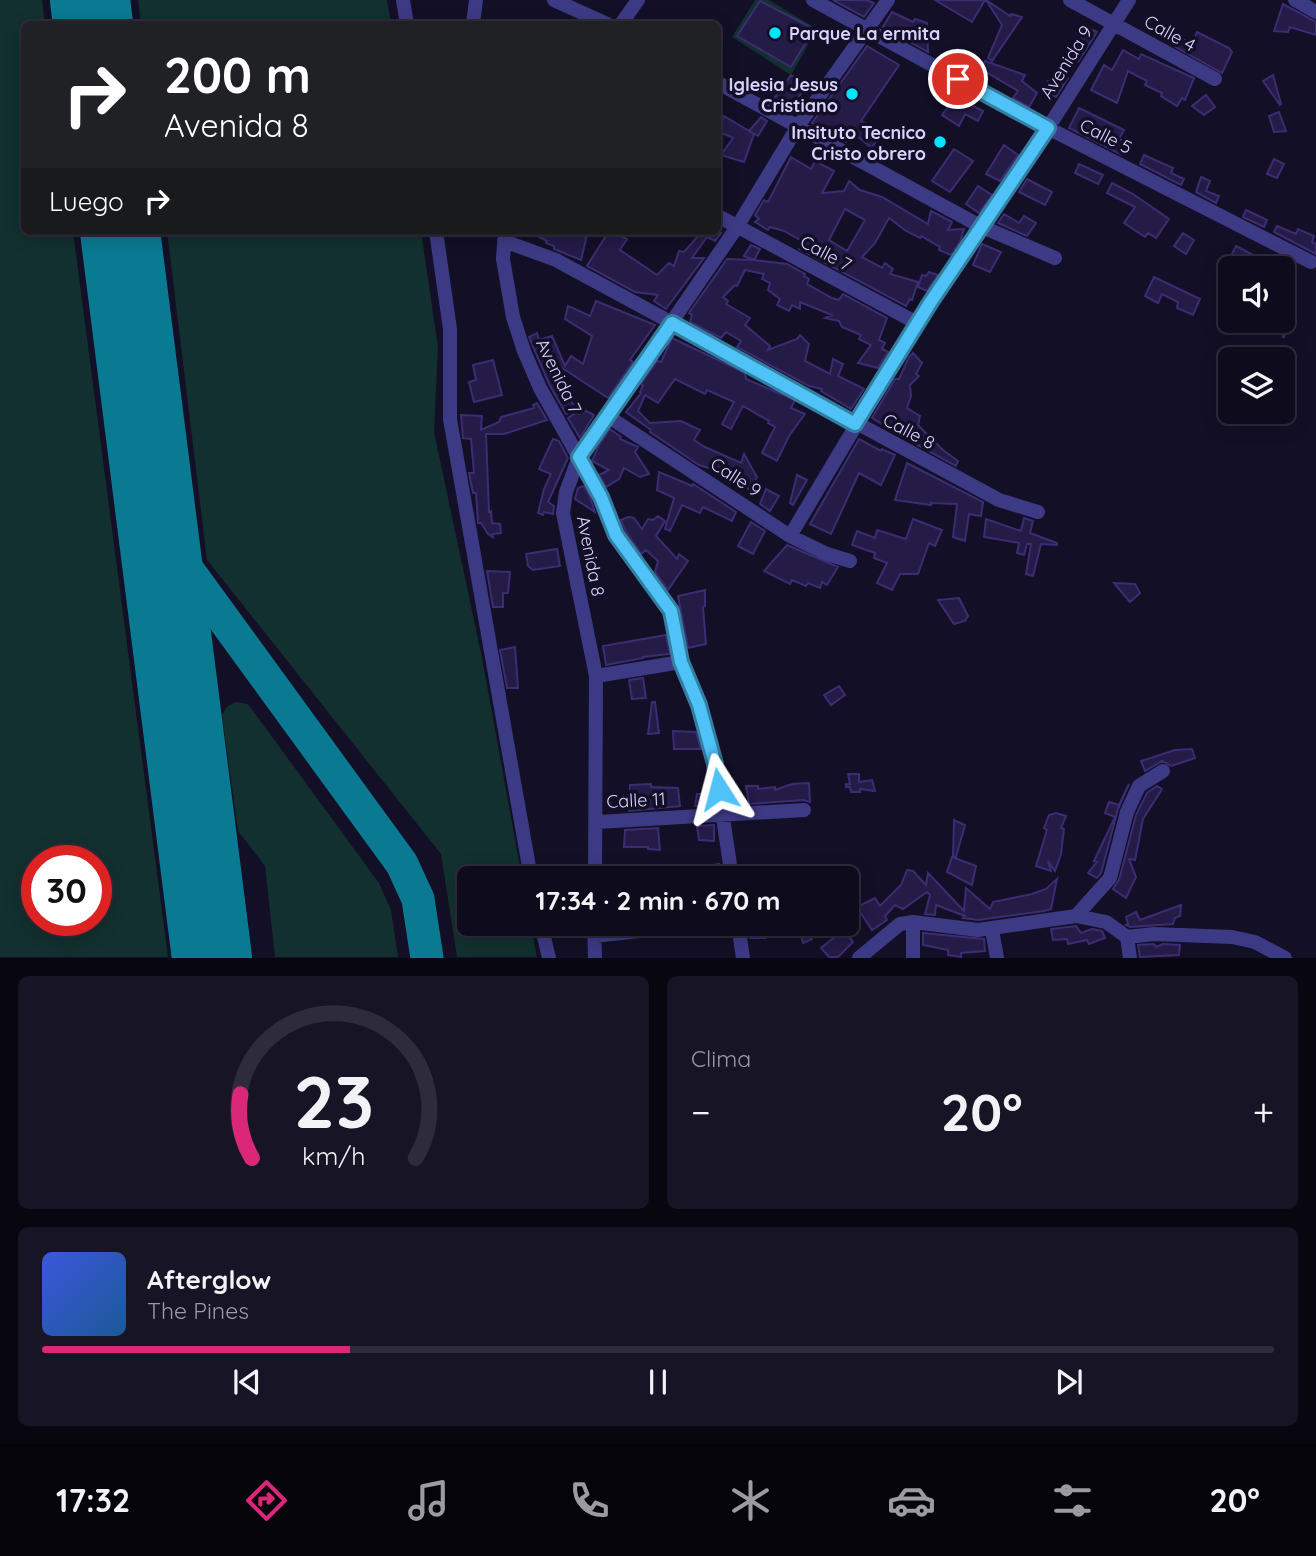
<!DOCTYPE html>
<html lang="es">
<head>
<meta charset="utf-8">
<style>
  body { margin:0; font-family:Quicksand,sans-serif; background:#171425; color:#f1f3f6; height:100vh; display:flex; flex-direction:column; font-size:26px; white-space:nowrap }
  * { box-sizing:border-box; margin:0 }
  p { font-size:23px; color:#9b9ba3 }
  .icon { flex:none; width:38px; height:38px; fill:none; stroke:currentColor; stroke-width:2; stroke-linecap:round; stroke-linejoin:round }
  .map { position:relative; height:958px; overflow:hidden }
  .details { display:flex; flex-direction:column; gap:18px; padding:18px; background:#08060f; flex:1 }
  .details>* { flex:none }
  .hud { position:absolute; left:21px; top:21px; width:700px; height:214px; border-radius:10px; box-shadow:0 4px 18px #0003,0 0 0 2px #2e2b3b; background:#202124; color:#fff; overflow:hidden }
  .fabs { position:absolute; left:1218px; top:256px; display:grid; gap:14px }
  .fabs a { display:grid; place-items:center; width:77px; height:77px; border-radius:10px; background:#0e0b1c; box-shadow:0 4px 18px #0003,0 0 0 2px #2e2b3b; font-size:35px }
  .speed { position:absolute; left:21px; top:845px; display:flex; gap:14px; font-size:35px; font-weight:700; text-align:center }
  .speed>* { display:grid; place-content:center; width:91px; height:91px; border-radius:50%; background:#0e0b1c; box-shadow:0 4px 18px #0003,0 0 0 2px #2e2b3b; line-height:1 }
  .speed .limit { border:10px solid #d22; background:#fff; color:#111 }
  .pin { position:absolute; display:grid; place-items:center; width:60px; height:60px; color:#fff; margin:-30px; border:4px solid #fff; border-radius:50%; box-shadow:0 2px 7px #0007 }
  .me { position:absolute; width:77px; margin:-38px; rotate:351deg; stroke-linejoin:round; filter:drop-shadow(0 0 5px #0008) }
  .turn { display:flex; align-items:center; gap:24px; height:147px; padding:0 28px; font-size:32px }
  .turn .icon { width:91px; height:91px; stroke-width:2.5 }
  .turn b { display:block; font-size:49px; line-height:60px }
  .then { display:flex; align-items:center; height:66px; padding:0 28px; background:#0003; gap:14px; font-size:26px }
  .big { font-size:52px; font-weight:700; line-height:1.1 }
  .details .widget { flex:1; display:flex; flex-direction:column; justify-content:center; gap:10px; min-width:0; padding:0 24px; border-radius:10px; background:#171425 }
  .details .dial { align-items:center; gap:0 }
  .dial svg { height:182px; overflow:visible; fill:none; stroke:#2e2b3b; stroke-width:7; stroke-linecap:round; text-anchor:middle }
  .dial text { fill:#f1f3f6; stroke:none }
  .song { display:flex; align-items:center; gap:21px }
  .cover { width:84px; height:84px; border-radius:10px; background:linear-gradient(135deg,hsl(230 70% 55%),hsl(210 70% 35%)) }
  .played { height:7px; border-radius:4px; background:linear-gradient(90deg,#db2777 25%,#2e2b3b 25%) }
  .keys { display:flex; justify-content:space-around; direction:ltr }
  .heat { display:flex; justify-content:space-between; align-items:center; font-size:38px; direction:ltr }
  .details .tiles { flex:1; display:grid; gap:18px; grid-template-columns:1fr 1fr }
  .widget:last-child { grid-column:span 2 }
  .trip { position:absolute; left:457px; top:866px; width:402px; height:70px; border-radius:10px; background:#0e0b1c; box-shadow:0 4px 18px #0003,0 0 0 2px #2e2b3b; font-weight:700; line-height:70px; text-align:center }
  .dock { display:flex; height:112px; justify-content:space-around; align-items:center; background:#06040b; color:#9b9ba3 }
  .dock .icon { width:49px; height:49px }
  .dock .active { color:#db2777 }
  .dock b { font-size:32px; color:#f1f3f6 }
  .map>svg:first-child { display:block }
</style>
</head>
<body>
<div class="map">
<svg width="1316" height="958" viewBox="0 0 1316 958">
  <rect width="100%" height="100%" fill="#130f26"/>
  <!-- green -->
  <path fill="#12302f" fill-rule="evenodd" d="M0,0H42L45,24H24V231H73L168,957H0ZM37,861H96V920H37Z
    M138,0H387L391,24H141Z
    M755,0H769L817,29L791,75L732,37Z
    M167,231H421L438,347L434,432L482,658L522,878H469V924H530L537,957H457L441,854L207,560Z
    M235,702L248,704L379,883L391,910L398,957H275L265,866L238,831L222,715L227,707Z"/>
  <g fill="none" stroke-linecap="round" stroke-linejoin="round">
    <!-- taxiway -->
    <path stroke="#0a7a92" stroke-width="33" d="M158,529L402,864L418,899L427,958"/>
    <!-- runway -->
    <path stroke="#0a7a92" stroke-width="80" d="M90,0L93,24
      M120,231L212,958"/>
  </g>
  <!-- building -->
  <path fill="#241b47" stroke="#3b2d73" stroke-width="2" fill-rule="evenodd" d="M833,0H866L874,3L864,17Z
    M935,0H985L972,22Z
    M986,0L1010,16L1011,14L1022,17L992,61L988,58L1002,25Z
    M760,1L814,29L791,67L737,36Z
    M1283,4L1316,22V35L1290,27L1288,32L1274,31Z
    M892,12L913,22L915,19L927,23L928,52L883,27Z
    M1090,29L1097,32L1078,62L1071,58L1081,41L1083,31L1088,33Z
    M1197,32L1229,48L1232,52L1222,73L1174,46L1179,37L1191,44Z
    M867,46L899,65L861,121L882,131L872,148L853,133L846,142L812,123Z
    M957,49L973,59L966,71L949,61Z
    M1123,50L1139,59L1141,54L1194,78L1185,100L1182,98L1177,106L1161,96L1162,93L1145,85L1147,81L1128,71L1117,103L1091,90L1104,65L1112,70Z
    M985,61L1025,75L1022,81L1037,93L1029,107L1013,98L1018,91L981,69Z
    M1059,73L1068,78L1056,97L1043,90L1048,81L1054,85Z
    M791,75L807,85L789,111L773,100Z
    M1273,75L1281,104L1280,105L1263,81Z
    M1206,95L1215,107L1204,115L1192,106Z
    M956,97L983,111L978,121L965,114L959,126L942,115Z
    M1079,108L1124,130L1119,139L1128,143L1122,155L1069,128Z
    M1279,112L1286,131L1274,132L1269,116Z
    M724,116L754,134L744,162L721,155L733,138L718,131Z
    M761,117L767,121L758,136L749,131Z
    M1004,145L1018,155L1000,181L986,174Z
    M954,149L973,161L950,192L932,181Z
    M1144,155L1173,168L1171,173L1184,179L1181,185L1140,164Z
    M791,157L811,169L815,161L834,171L822,193L844,191L849,181L860,190L882,197L928,224L931,211L937,214L952,222L948,230L964,229L960,242L951,255L939,250L940,247L921,236L920,238L906,231L889,218L875,243L862,257L882,268L885,263L893,269L890,274L918,282L912,300L910,299L906,306L799,249L802,241L784,231L770,227L768,230L755,222L759,219L755,215L764,200L768,202ZM845,209L865,220L847,251L829,240Z
    M1274,159L1284,164L1277,178L1267,174Z
    M1079,164L1103,175L1098,184L1075,173Z
    M1201,177L1210,181L1206,191L1219,196L1216,203L1196,192Z
    M1027,179L1052,192L1045,205L1019,192Z
    M1112,183L1133,194L1169,219L1156,238L1148,233L1145,237L1124,223L1135,207L1107,193Z
    M978,186L992,195L979,213L966,204Z
    M1246,210L1267,220L1264,227L1243,217Z
    M1004,214L1019,223L1024,216L1036,223L1027,236L998,223Z
    M1277,226L1296,234L1298,229L1314,236L1312,242L1316,244V254L1274,232Z
    M528,231H588L581,260L554,249V246L546,243L547,241Z
    M609,231L627,239L620,250L657,275L669,263L674,266L679,251L684,252L700,234L694,231L721,233L715,241L707,237L692,258H704L666,309L654,301L658,295L635,292L587,266Z
    M1183,233L1194,240L1186,254L1174,246Z
    M982,244L1001,252L990,272L973,265Z
    M751,245L760,249L754,260L787,264L805,274L804,276L809,279L807,284L832,298L839,300L843,294L887,318L879,340L885,343L882,349L888,352L878,368L858,363L871,345L859,339L861,335L842,327L839,321L825,318L832,315L800,302V309L792,305L789,311L777,305L780,299L768,290L770,283L762,279L764,274L745,270L737,286L735,285L723,297L728,301L726,304L750,318L745,325L770,346L768,350L797,339L800,335L809,344L805,361L830,374L833,359L843,364L838,376L864,389L851,409L821,391L822,389L809,386L737,347L741,341L726,332L721,338L690,322L692,315L689,313L727,259L754,260L744,256Z
    M1236,246L1253,255L1248,263L1232,254Z
    M929,272L938,275L927,291L918,287L922,275L926,276Z
    M1154,277L1200,299L1193,315L1177,308L1178,302L1162,294L1158,303L1145,296Z
    M596,301L655,325L630,360L633,362L608,398L556,364L572,403L582,409L566,414L549,384L529,337L537,333L539,340L552,336L565,366L571,356L583,364L592,336L565,319L568,306L590,316Z
    M1283,306L1294,310L1284,337H1283Z
    M672,338L745,373L746,379L795,400L791,408L805,414L789,436L777,461L762,453L775,427L768,423L769,421L743,406L731,429L722,424L734,402L707,390L705,394L675,379L658,403L645,395L638,411L650,423L681,421L700,430L694,440L705,447L741,463L744,454L757,477L751,490L724,477L725,473L699,465L650,432L651,430L626,412L641,393L640,392L643,386L641,384L657,361L661,362Z
    M913,353L922,363L916,374L919,376L910,385L911,396L907,408L920,416L918,425L943,450L958,461L956,466L914,443L916,437L905,433L903,437L872,418L895,379H899L909,357Z
    M493,360L502,395L474,402L469,382L476,380L473,365Z
    M537,403L547,420L504,434H486L489,512L491,511L492,523L500,524L501,533L492,534L493,537L488,534L481,523H478L476,493H473L469,473H474L471,439L463,438L461,415L482,416L481,430L499,422L501,417L534,408L533,405Z
    M582,409L594,415L580,438L568,418Z
    M610,429L621,437L620,439L638,447L635,452L649,474L640,477L624,468L619,479L606,487L599,475L609,470L592,461L599,445Z
    M553,439L559,441L568,458L548,502L554,506L553,514L544,512L543,515L538,513L544,489L551,474L539,469Z
    M859,439L881,451L882,449L895,455L881,485L859,473L831,534L810,524Z
    M907,463L983,502L981,516L969,514L965,541L953,537L957,504L931,503V505L895,500Z
    M659,472L692,486L693,484L736,512L732,521L703,507L700,513L682,505L670,531L665,529L674,498L657,490Z
    M797,475L807,480L793,505L790,503Z
    M584,486L590,497L595,512L575,499L578,488Z
    M766,489L779,496L770,511L760,504Z
    M658,516L665,521L656,536L677,559L679,554L688,561L668,590L655,572L658,561L646,550L641,554L625,530L621,520L628,517L634,518L642,529L648,519L653,520Z
    M1024,518L1033,521L1030,533L1057,543V545L1041,544L1033,576L1026,574L1031,544H1027L1024,555L1017,553L1019,543L984,537L986,519L1021,531Z
    M913,519L942,530L935,546L929,543L918,574H900L892,590L877,583L887,563L874,558L875,553L852,545L857,531L875,538L877,530L906,539Z
    M751,522L765,531L753,554L738,546Z
    M787,545L838,567L827,585L822,582L820,588L808,583L806,586L792,580L790,584L764,571Z
    M557,549L560,566L533,570L528,566L526,554Z
    M487,571L510,572L508,593H503V607H493Z
    M1114,583L1135,584L1140,593L1130,602Z
    M705,590V606L703,607L706,644L688,648L678,596Z
    M959,598L968,616L965,621L954,624L938,600Z
    M666,635L670,654L643,657V658L606,665L603,646Z
    M515,647L518,688H507L500,650Z
    M643,678L646,698L632,699L629,680Z
    M839,686L845,695L831,705L824,695Z
    M652,702H655L659,733L648,734Z
    M673,731L696,732L701,749H674Z
    M1192,749L1195,758L1171,766L1162,761L1145,771L1141,761L1175,750Z
    M848,774H859V782L872,780L875,791L860,789V792H851L850,787H846V784H850Z
    M809,783L810,802L803,800L749,804L746,786H758V789L775,787V790L792,784Z
    M651,784V787L678,788L680,806L629,811L630,785Z
    M1129,784L1118,809L1101,873L1097,878L1088,873L1097,862L1094,861L1115,817L1105,813L1109,802L1119,805Z
    M1157,786L1162,789L1143,819L1135,860L1129,859L1136,877L1126,898L1113,889L1119,880L1136,815L1147,793Z
    M697,794H710L711,806H695Z
    M1056,813L1066,816L1061,828L1064,829L1061,854L1055,871L1048,861L1051,871L1036,866L1047,830L1044,828L1049,815Z
    M954,820L965,825L956,857L953,856Z
    M714,825V841L699,840L697,826Z
    M658,828L660,850L648,849V847H624L625,830Z
    M952,857L976,866L972,885L947,872Z
    M719,864L721,878H705L702,867Z
    M907,870L913,871L926,885L928,873L964,911L966,888L990,909L993,902L1032,894L1046,889L1057,879L1051,909L1044,911L978,920L963,918L965,916L936,905L935,915L925,914L930,895L927,892L903,909L895,905L885,916L887,920L872,930L857,907L875,898L880,906L901,885Z
    M1181,905L1180,916L1175,918L1173,924L1130,927L1126,925L1128,924L1126,917L1136,912L1140,920Z
    M798,924H807L812,939L803,943Z
    M750,925H763L765,938H750Z
    M1076,926L1081,933L1092,929L1102,931L1105,938L1089,944L1087,940L1068,944L1067,939L1053,940L1051,929Z
    M844,930L853,942L838,957H829L821,948Z
    M923,933L984,939L985,951L961,953V957L948,955V950L923,945Z
    M1154,944L1156,947L1163,944L1180,945L1179,955L1140,957L1138,945Z"/>
  <g fill="none" stroke-linecap="round" stroke-linejoin="round">
    <!-- minor -->
    <path stroke="#3d3a85" stroke-width="14" d="M403,0L407,24
      M554,0L607,24
      M813,0L1048,128L1311,262
      M1070,0L1215,79
      M1295,0L1316,12
      M473,24L476,0
      M621,24L638,0
      M718,83L980,226L1055,258
      M718,216L917,323
      M436,231L450,329V419L531,878
      M505,231L503,259L513,317L524,351L540,388L601,497L616,535L671,611L681,662L699,705L715,764L732,878
      M504,241L556,260L999,500L1038,512
      M606,415L790,536L827,554L850,561
      M790,536L917,323L1048,128L1129,0
      M596,676L681,662
      M597,822L804,810
      M595,878L596,676L563,513L566,492L579,457L737,227L798,126L888,0
      M1076,916L1110,878L1127,812L1139,786L1163,771
      M913,922V958
      M541,924L549,958
      M594,924L595,958
      M738,924L743,958
      M992,930L997,958
      M594,936L703,924
      M1127,937L1130,958
      M859,958L900,924L913,922L978,930L1076,916L1106,922L1127,937L1154,934L1232,937L1255,942L1285,958"/>
  </g>
  <g fill="none" stroke-linecap="round" stroke-linejoin="round">
    <!-- route casing -->
    <g stroke="#337fa1" stroke-width="18">
      <path id="route" d="M719,789L715,764L699,705L681,662L671,611L616,535L601,497L579,457L672,323L855,424L930,303L1048,128L958,79"/>
    </g>
    <!-- route -->
    <use href="#route" stroke="#4fc3f7" stroke-width="12"/>
  </g>
  <!-- markers -->
  <g fill="#00e5ff" stroke="#130f26" stroke-width="2.5">
    <circle cx="775" cy="33" r="7"/>
    <circle cx="852" cy="94" r="7"/>
    <circle cx="940" cy="142" r="7"/>
  </g>
  <g text-anchor="middle" dominant-baseline="central" stroke-width="7" stroke-linejoin="round" paint-order="stroke">
    <!-- poi labels -->
    <g font-size="18" font-weight="bold" fill="#d9d4ff" stroke="#130f26" text-anchor="end">
      <text x="789" y="33" text-anchor="start">Parque La ermita</text>
      <text x="838" y="84">Iglesia Jesus<tspan x="838" dy="21">Cristiano</tspan></text>
      <text x="926" y="132">Insituto Tecnico<tspan x="926" dy="21">Cristo obrero</tspan></text>
    </g>
    <!-- street labels -->
    <g font-size="18" fill="#d9d4ff" stroke="#130f26">
      <text transform="translate(1170 33) rotate(29)">Calle 4</text>
      <text transform="translate(1066 62) rotate(-58)">Avenida 9</text>
      <text transform="translate(1106 136) rotate(27)">Calle 5</text>
      <text transform="translate(826 253) rotate(28)">Calle 7</text>
      <text transform="translate(559 376) rotate(64)">Avenida 7</text>
      <text transform="translate(909 431) rotate(28)">Calle 8</text>
      <text transform="translate(736 477) rotate(33)">Calle 9</text>
      <text transform="translate(591 556) rotate(79)">Avenida 8</text>
      <text transform="translate(636 800) rotate(-3)">Calle 11</text>
    </g>
  </g>
</svg>
<div class="fabs">
<a><svg class="icon" aria-label="sound" viewBox="0 0 24 24"><path d="M4 9h4l5-4v14l-5-4H4zM17 9q2 3 0 6"/></svg></a>
<a><svg class="icon" aria-label="layers" viewBox="0 0 24 24"><path d="M12 4l9 5-9 5-9-5zM3 14l9 5 9-5"/></svg></a>
</div>
<div class="speed"><div class="limit">30</div></div>
<div class="pin" style="left:958px;top:79px;background:#d93025"><svg class="icon" aria-label="arrive" viewBox="0 0 24 24"><path d="M6 21V4h12l-3 4 3 4H6"/></svg></div>
<svg class="me" style="left:719px;top:789px" viewBox="-20 -20 40 40"><path d="M0-17L14 15 0 8-14 15z" fill="#4fc3f7" stroke="#fff" stroke-width="4"/></svg>
<div class="trip">17:34 · 2 min · 670 m</div>
<div class="hud">
<div class="turn"><svg class="icon" aria-label="right" viewBox="0 0 24 24"><path d="M7 20v-9h11M14 6l5 5-5 5"/></svg><div><b>200 m</b>Avenida 8</div></div>
<div class="then">Luego<svg class="icon" aria-label="right" viewBox="0 0 24 24"><path d="M7 20v-9h11M14 6l5 5-5 5"/></svg></div>
</div>
</div>
<section class="details">
<div class="tiles">
<div class="widget dial"><svg viewBox="0 0 100 80">
<path d="M14 69A42 42 0 1 1 86 69"/>
<path d="M14 69A42 42 0 0 1 9 41" stroke="#db2777"/>
<text x="50" y="56" font-size="32" font-weight="700">23</text>
<text x="50" y="72" font-size="11">km/h</text>
</svg></div>
<div class="widget"><p>Clima</p>
<div class="heat"><a>−</a><b class="big">20°</b><a>+</a></div>
</div>
<div class="widget">
<div class="song"><i class="cover"></i><div><b>Afterglow</b><p>The Pines</p></div></div>
<div class="played"></div>
<div class="keys"><svg class="icon" aria-label="previous" viewBox="0 0 24 24"><path d="M18 5L8 12l10 7zM5 5v14"/></svg><svg class="icon" aria-label="pause" viewBox="0 0 24 24"><path d="M8 5v14M16 5v14"/></svg><svg class="icon" aria-label="next" viewBox="0 0 24 24"><path d="M6 5l10 7-10 7zM19 5v14"/></svg></div>
</div>
</div>
</section>
<nav class="dock">
<b>17:32</b>
<svg class="icon active" aria-label="directions" viewBox="0 0 24 24"><path d="M12 3l9 9-9 9-9-9zM9 14v-3h6M13 9l2 2-2 2"/></svg>
<svg class="icon" aria-label="music" viewBox="0 0 24 24"><path d="M9 18V5l10-2v13"/><circle cx="6" cy="18" r="3"/><circle cx="16" cy="16" r="3"/></svg>
<svg class="icon" aria-label="phone" viewBox="0 0 24 24"><path d="M5 4h4l2 5-3 2q2 4 5 5l2-3 5 2v4C11 20 4 13 5 4z"/></svg>
<svg class="icon" aria-label="climate" viewBox="0 0 24 24"><path d="M12 3v18M4 7l16 10M4 17L20 7"/></svg>
<svg class="icon" aria-label="car" viewBox="0 0 24 24"><path d="M5 17H2v-5l4-1 3-4h7l3 4 3 1v5h-3M9 17h6M6 11h13"/><circle cx="7" cy="17" r="2"/><circle cx="17" cy="17" r="2"/></svg>
<svg class="icon" aria-label="filters" viewBox="0 0 24 24"><path d="M4 7h16M4 17h16"/><circle cx="9" cy="7" r="2"/><circle cx="15" cy="17" r="2"/></svg>
<b>20°</b>
</nav>
</body>
</html>
